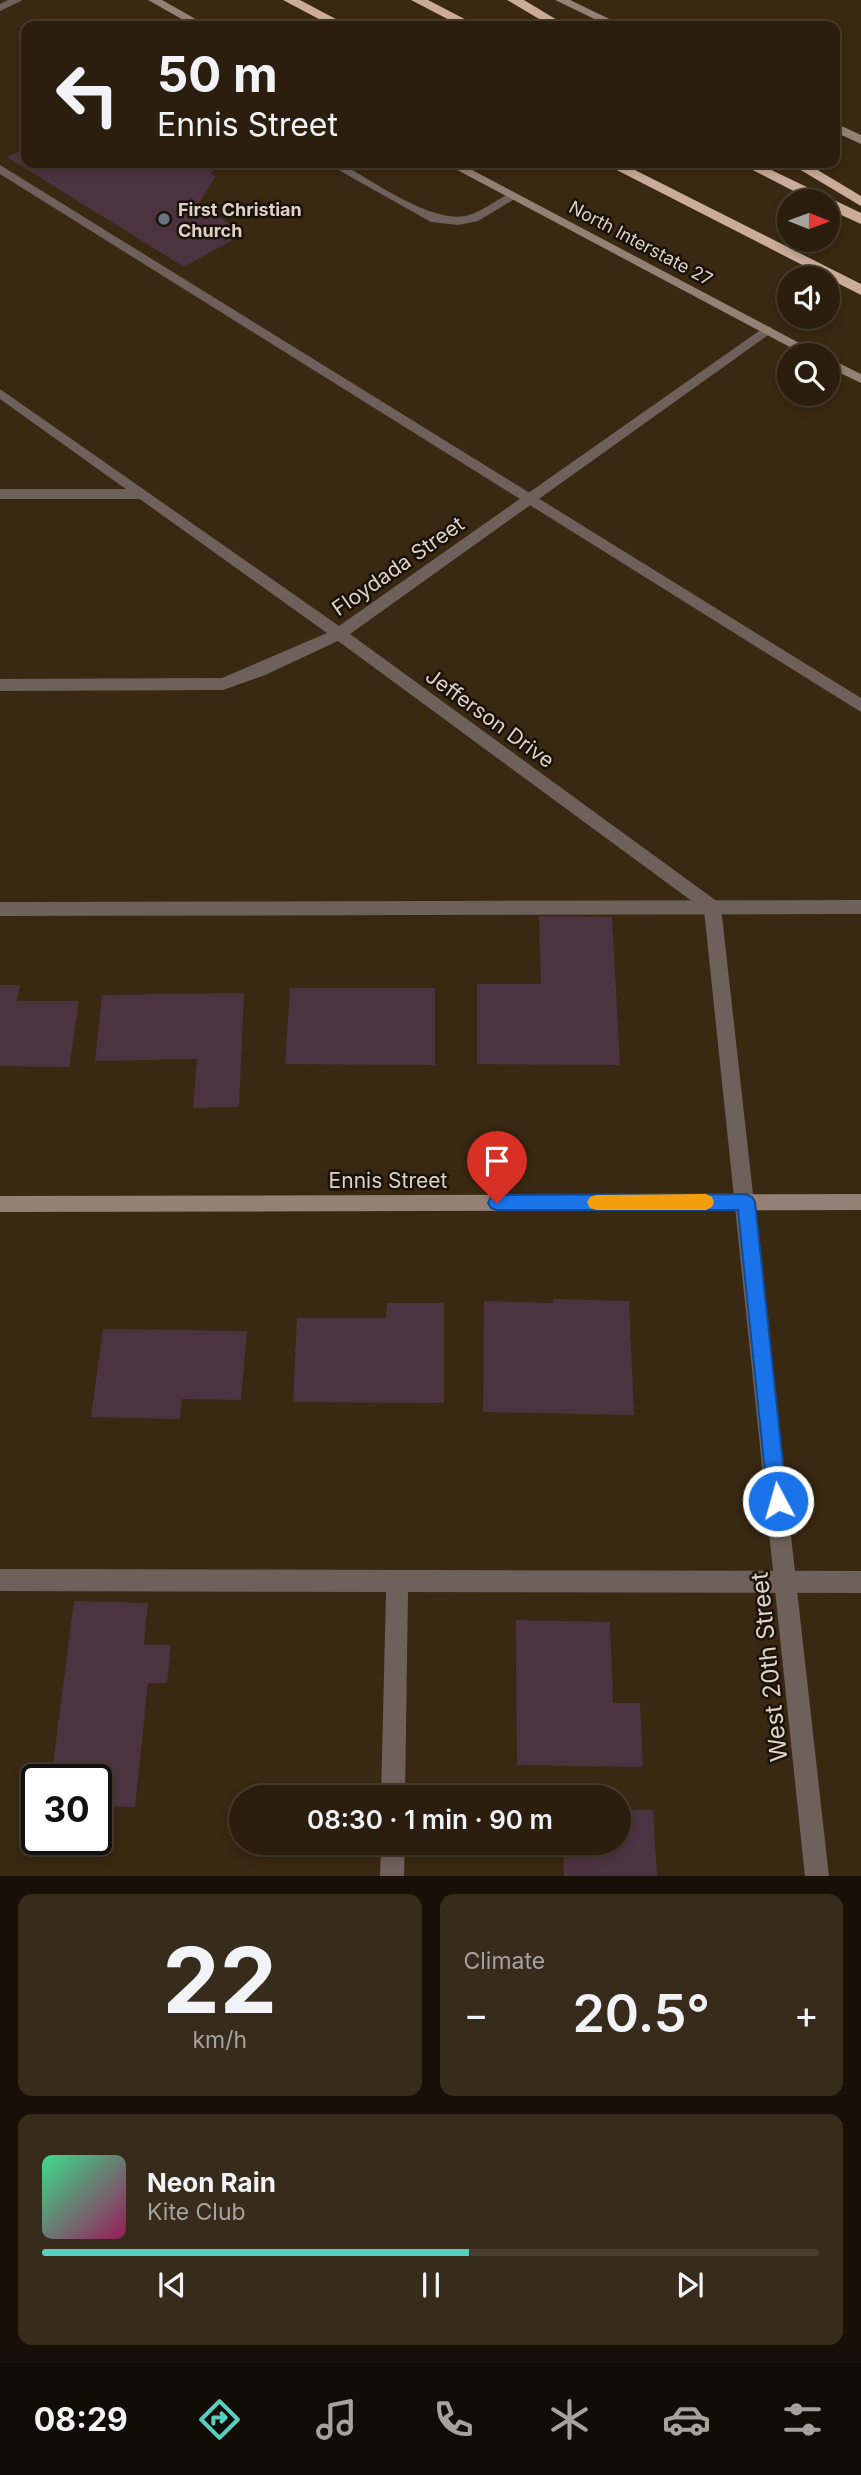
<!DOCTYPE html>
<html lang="en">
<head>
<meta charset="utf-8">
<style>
  body { margin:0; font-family:Inter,sans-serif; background:#372b1c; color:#f1f3f6; height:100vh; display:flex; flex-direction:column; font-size:26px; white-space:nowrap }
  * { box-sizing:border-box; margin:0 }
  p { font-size:23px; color:#a6a29e }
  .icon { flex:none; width:38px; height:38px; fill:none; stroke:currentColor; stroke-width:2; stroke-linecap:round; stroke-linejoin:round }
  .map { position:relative; height:1876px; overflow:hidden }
  .drawer { display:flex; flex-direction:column; gap:18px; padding:18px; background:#181008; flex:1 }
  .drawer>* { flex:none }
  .hud { position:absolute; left:21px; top:21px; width:819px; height:147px; border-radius:14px; box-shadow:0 4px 10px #0003,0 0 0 2px #473c2e; background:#2b1e0e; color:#f1f3f6; overflow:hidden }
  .needle { width:46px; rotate:91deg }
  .tools { position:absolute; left:777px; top:189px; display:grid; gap:14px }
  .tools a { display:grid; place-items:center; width:63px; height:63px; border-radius:50%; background:#2b1e0e; box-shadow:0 4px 10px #0003,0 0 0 2px #473c2e; font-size:35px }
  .speed { position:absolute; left:21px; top:1764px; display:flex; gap:14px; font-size:35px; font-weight:700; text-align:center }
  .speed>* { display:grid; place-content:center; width:91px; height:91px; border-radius:50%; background:#2b1e0e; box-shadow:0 4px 10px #0003,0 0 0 2px #473c2e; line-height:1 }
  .speed .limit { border:4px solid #111; border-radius:10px; background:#fff; color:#111 }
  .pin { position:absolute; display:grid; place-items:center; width:60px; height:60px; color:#fff; margin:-72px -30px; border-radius:50% 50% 50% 0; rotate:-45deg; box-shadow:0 0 7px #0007 }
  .pin .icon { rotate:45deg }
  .me { position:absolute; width:77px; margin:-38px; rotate:354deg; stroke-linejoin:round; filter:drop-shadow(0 0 5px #0008) }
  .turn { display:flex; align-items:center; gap:24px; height:147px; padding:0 21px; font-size:32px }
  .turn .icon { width:91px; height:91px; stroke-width:2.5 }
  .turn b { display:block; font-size:49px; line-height:60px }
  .big { font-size:52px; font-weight:600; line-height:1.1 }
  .drawer .card { flex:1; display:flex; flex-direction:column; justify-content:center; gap:10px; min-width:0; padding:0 24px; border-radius:14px; background:#372b1c }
  .drawer .dial { align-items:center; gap:0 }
  .dial b { font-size:91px; line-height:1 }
  .song { display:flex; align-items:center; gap:21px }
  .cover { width:84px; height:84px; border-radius:10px; background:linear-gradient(135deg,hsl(150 70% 55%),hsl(330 70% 35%)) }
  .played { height:7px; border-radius:4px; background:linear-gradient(90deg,#59cebe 55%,#473c2e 55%) }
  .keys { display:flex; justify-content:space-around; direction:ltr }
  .heat { display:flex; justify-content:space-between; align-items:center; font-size:38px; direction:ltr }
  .drawer .tiles { flex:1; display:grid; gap:18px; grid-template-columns:1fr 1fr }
  .card:last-child { grid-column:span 2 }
  .trip { position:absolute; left:229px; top:1785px; width:402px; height:70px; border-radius:35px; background:#2b1e0e; box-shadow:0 4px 10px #0003,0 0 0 2px #473c2e; font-weight:600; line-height:70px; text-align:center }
  .tab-bar { display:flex; height:112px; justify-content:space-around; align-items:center; background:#110c06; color:#a6a29e }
  .tab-bar .icon { width:49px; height:49px }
  .tab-bar .active { color:#59cebe }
  .tab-bar b { font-size:32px; color:#f1f3f6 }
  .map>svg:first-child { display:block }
</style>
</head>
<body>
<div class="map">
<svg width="861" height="1877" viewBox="0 0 861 1877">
  <rect width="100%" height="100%" fill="#392812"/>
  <!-- building -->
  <path fill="#4d3340" d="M26,148V163H208L215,167L211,174L216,176L198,205L245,233L184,267L7,157Z
    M539,916L612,917L620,1065L477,1064V984H541Z
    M0,985H20L17,1001H79L69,1067L0,1066Z
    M290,988H435V1065L285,1064Z
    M244,993L239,1107L193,1108L197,1059L95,1061L102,995Z
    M553,1299L629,1301L634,1415L483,1412L484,1301L553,1303Z
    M387,1303H444V1403L293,1402L297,1318H386Z
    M103,1329L247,1331L241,1400L182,1399L180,1419L91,1417Z
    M74,1601L148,1603L144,1645H171L167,1683H148L135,1807L96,1806V1780H51Z
    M516,1620L610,1622L613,1703H640L643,1767L517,1765Z
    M620,1810H653L657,1877H564L563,1843H620Z"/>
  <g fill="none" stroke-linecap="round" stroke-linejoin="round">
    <!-- service -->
    <path fill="#6e615b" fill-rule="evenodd" d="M189,16L195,19C188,26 179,27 169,26Z
      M326,163H340C372,180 434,226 469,215C482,211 495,201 508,194L512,193L518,197L478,221L458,225L431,222Z
      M0,165L861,698V712L0,174Z
      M0,489H142L149,494L142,499H0Z
      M861,900V914L0,916V902Z
      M0,1569L861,1571V1593L408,1592L405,1797H381L386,1592L0,1591Z
      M381,1843H405L404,1877H380Z"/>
    <!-- minor -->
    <path fill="#6e615b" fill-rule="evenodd" d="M8,0H23L0,11V4Z
      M766,326L771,327V333L350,634L718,902L721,907L829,1877H805L704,910L338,641L265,675L223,690L0,691V679L222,678L327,633L0,399V389L339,626Z"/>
    <!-- secondary -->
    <path fill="#948075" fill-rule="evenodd" d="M148,0H162L208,26H194Z
      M555,0H570L624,26H609Z
      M835,123L861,135V144L835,132Z
      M444,163H459L822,355H805Z
      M828,358L861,374V383L828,367Z
      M861,1194V1210L0,1212V1196Z"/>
    <!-- motorway -->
    <path fill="#cbac9b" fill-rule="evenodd" d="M283,0H300L349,26H332Z
      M411,0H428L478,26H461Z
      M507,0H524L567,26H551Z
      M603,163H621L861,284V295Z
      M739,163H757L861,213V224L828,209V201H813Z
      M789,163H806L861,196V206Z"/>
  </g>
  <!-- route -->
  <path fill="#1a73e8" stroke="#114b97" stroke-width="2" d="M746,1194L752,1197L755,1202L787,1501L784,1507L778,1510L771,1507L768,1501L738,1210H497L491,1208L488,1203L491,1197L497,1195Z"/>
  <!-- slow -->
  <path fill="#f59e0b" d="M706,1194L712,1197L714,1202L712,1207L706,1210H596L590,1208L587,1202L590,1197L596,1195Z"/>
  <!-- markers -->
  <circle fill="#6b7280" stroke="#1a1209" stroke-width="2.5" cx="164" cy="219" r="7"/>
  <g text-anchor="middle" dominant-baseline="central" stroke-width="5" stroke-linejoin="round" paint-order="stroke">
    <!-- far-poi labels -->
    <g font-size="18" font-weight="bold" fill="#ddd2c5" stroke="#1a1209" text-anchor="start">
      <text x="178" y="209">First Christian<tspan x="178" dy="21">Church</tspan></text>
    </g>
    <!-- far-street labels -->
    <g font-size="18" fill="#ddd2c5" stroke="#1a1209">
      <text transform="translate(641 243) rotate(28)">North Interstate 27</text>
    </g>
    <!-- street labels -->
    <g font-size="21" fill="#ddd2c5" stroke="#1a1209">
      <text transform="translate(398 566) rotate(-35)">Floydada Street</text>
      <text transform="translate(490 718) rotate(36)">Jefferson Drive</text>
      <text x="388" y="1180">Ennis Street</text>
    </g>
    <!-- near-street labels -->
    <g font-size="24" fill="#ddd2c5" stroke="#1a1209">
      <text transform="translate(769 1667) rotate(-96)">West 20th Street</text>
    </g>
  </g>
</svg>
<div class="tools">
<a><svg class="needle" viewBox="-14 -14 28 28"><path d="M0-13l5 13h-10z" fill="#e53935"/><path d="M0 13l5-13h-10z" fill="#a6a29e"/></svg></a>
<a><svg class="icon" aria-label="sound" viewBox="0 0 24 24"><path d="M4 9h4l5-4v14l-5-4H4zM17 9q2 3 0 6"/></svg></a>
<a><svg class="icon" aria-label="search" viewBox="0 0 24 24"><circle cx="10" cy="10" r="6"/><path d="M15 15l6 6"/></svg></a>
</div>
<div class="speed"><div class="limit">30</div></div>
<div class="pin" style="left:497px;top:1203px;background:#d93025"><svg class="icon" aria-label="arrive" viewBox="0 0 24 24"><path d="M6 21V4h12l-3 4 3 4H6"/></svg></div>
<svg class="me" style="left:778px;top:1501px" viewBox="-20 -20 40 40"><circle r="17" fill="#1a73e8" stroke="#fff" stroke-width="3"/><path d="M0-11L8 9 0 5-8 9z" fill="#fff"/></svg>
<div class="trip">08:30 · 1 min · 90 m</div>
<div class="hud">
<div class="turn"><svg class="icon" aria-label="left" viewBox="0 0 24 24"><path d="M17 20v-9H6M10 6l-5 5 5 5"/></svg><div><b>50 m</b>Ennis Street</div></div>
</div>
</div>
<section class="drawer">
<div class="tiles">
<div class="card dial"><b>22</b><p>km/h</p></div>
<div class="card"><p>Climate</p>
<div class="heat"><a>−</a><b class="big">20.5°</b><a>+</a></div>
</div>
<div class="card">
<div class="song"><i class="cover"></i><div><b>Neon Rain</b><p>Kite Club</p></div></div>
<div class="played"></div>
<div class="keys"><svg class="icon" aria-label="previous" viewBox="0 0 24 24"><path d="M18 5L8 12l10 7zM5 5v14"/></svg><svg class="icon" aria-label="pause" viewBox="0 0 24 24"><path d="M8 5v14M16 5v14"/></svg><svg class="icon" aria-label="next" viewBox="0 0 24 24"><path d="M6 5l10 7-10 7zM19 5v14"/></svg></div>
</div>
</div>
</section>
<nav class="tab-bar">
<b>08:29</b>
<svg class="icon active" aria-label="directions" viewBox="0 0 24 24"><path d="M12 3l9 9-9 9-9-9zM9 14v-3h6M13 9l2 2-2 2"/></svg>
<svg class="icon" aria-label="music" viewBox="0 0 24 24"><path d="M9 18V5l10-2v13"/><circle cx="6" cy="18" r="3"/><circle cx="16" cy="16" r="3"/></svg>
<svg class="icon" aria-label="phone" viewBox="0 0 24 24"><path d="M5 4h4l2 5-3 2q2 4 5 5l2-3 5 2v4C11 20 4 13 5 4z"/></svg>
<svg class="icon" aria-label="climate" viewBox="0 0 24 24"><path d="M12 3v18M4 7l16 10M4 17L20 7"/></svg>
<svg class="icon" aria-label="car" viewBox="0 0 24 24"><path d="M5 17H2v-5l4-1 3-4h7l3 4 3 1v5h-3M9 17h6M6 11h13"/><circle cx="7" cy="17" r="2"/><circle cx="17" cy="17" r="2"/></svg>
<svg class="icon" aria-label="filters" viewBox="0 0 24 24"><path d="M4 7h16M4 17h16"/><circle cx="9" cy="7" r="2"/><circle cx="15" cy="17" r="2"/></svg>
</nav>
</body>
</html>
